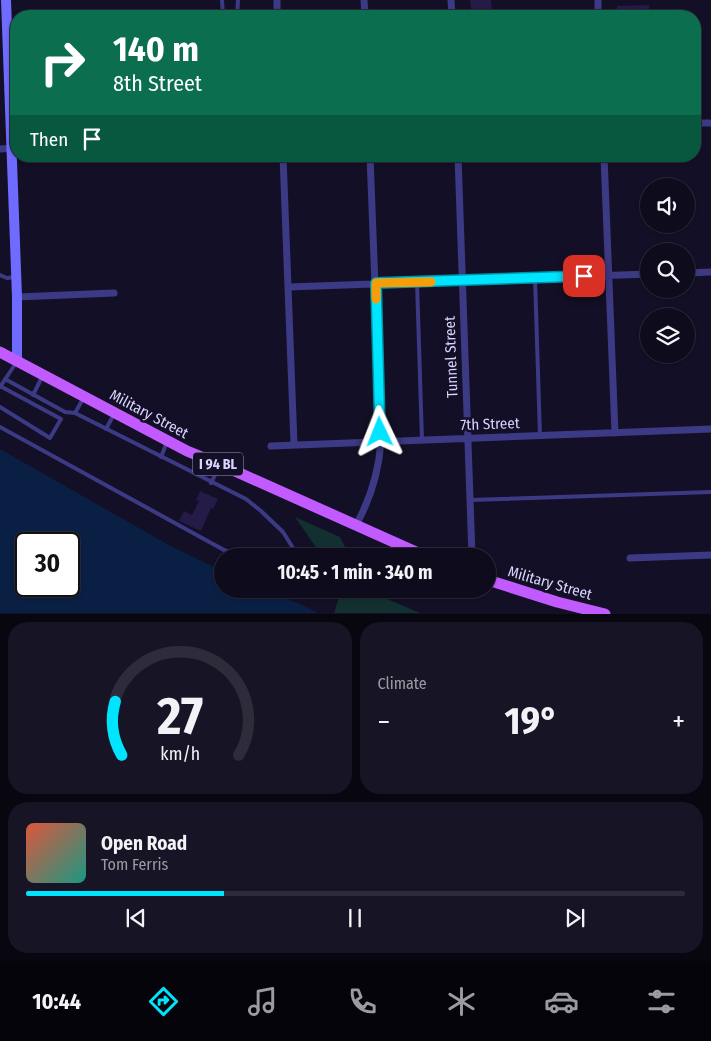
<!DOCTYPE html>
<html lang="en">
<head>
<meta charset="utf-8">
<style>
  body { margin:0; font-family:"Fira Sans Condensed",sans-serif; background:#171425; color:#f1f3f6; height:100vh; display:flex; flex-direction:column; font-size:19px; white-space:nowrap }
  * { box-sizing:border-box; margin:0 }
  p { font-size:16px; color:#9b9ba3 }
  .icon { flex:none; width:28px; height:28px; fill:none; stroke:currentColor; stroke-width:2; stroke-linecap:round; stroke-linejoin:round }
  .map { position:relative; height:614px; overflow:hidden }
  .side { display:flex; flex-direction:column; gap:8px; padding:8px; background:#08060f; flex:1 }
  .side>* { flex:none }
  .top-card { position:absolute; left:10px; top:10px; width:691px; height:152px; border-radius:20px; box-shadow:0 1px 4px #0004,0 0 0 1px #2e2b3b; background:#0b6e4f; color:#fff; overflow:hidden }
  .controls { position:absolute; left:640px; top:178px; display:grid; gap:10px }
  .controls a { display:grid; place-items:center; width:55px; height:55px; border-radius:50%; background:#0e0b1c; box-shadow:0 1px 4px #0004,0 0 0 1px #2e2b3b; font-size:25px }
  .speed { position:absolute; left:15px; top:532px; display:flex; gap:10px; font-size:25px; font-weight:700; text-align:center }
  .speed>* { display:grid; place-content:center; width:65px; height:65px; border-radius:50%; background:#0e0b1c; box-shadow:0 1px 4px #0004,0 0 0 1px #2e2b3b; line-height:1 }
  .speed .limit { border:2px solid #111; border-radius:8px; background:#fff; color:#111 }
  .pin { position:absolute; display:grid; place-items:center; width:42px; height:42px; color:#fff; margin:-21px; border-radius:10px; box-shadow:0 2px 8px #0006 }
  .me { position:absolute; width:55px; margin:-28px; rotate:358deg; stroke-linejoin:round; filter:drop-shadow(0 0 4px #0008) }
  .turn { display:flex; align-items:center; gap:18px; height:105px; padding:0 20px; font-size:22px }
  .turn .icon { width:65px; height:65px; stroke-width:2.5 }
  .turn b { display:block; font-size:35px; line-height:42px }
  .then { display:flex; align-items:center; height:48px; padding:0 20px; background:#0003; gap:10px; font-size:19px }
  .big { font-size:38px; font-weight:700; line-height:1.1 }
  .side .widget { flex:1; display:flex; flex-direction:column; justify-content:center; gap:8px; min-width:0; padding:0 18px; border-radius:20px; background:#171425 }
  .side .dial { align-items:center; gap:0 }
  .dial svg { height:130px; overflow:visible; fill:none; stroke:#2e2b3b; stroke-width:7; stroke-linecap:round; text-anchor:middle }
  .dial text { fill:#f1f3f6; stroke:none }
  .song { display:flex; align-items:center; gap:15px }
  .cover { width:60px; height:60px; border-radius:8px; background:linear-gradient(135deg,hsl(10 70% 55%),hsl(170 70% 35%)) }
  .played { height:5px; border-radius:2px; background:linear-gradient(90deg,#00e5ff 30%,#2e2b3b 30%) }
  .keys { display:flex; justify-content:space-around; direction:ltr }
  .heat { display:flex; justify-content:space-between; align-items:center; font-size:28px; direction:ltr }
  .side .tiles { flex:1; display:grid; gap:8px; grid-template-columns:1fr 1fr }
  .widget:last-child { grid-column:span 2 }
  .trip { position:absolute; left:214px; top:548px; width:282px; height:50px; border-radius:25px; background:#0e0b1c; box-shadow:0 1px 4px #0004,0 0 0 1px #2e2b3b; font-weight:700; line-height:50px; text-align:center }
  .menu { display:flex; height:80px; justify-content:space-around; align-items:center; background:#06040b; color:#9b9ba3 }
  .menu .icon { width:35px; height:35px }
  .menu .selected { color:#00e5ff }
  .menu b { font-size:22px; color:#f1f3f6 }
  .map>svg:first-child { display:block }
</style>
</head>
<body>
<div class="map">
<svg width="711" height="614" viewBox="0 0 711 614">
  <rect width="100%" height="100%" fill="#130f26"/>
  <!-- green -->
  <path fill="#12302f" d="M295,517L340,537L350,556H322Z
    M339,589H373L378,595L420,613H334L339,597Z"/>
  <!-- water -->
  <path fill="#0a1f44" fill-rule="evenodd" d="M0,449L167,544L222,571V589H258L301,604L318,613H0ZM26,544H69V586H26Z"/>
  <!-- building -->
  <path fill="#241b47" d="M470,0H491L492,9H471Z
    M649,5V16H617V6Z
    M200,491L218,499L213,509L211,508L201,531L179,521L184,511L192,515L199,501L196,500Z"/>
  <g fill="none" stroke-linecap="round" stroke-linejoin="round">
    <!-- lane -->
    <path stroke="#3d3a85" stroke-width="4" d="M222,0L223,16
      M237,16L238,0
      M0,275L7,278L16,277
      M535,278L540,436
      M417,282L422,440
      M5,379L65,412L75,413
      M0,387L16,363
      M33,395L42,377
      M83,399L75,413L246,499L261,511L283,532L298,556
      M0,407L50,438L61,419L0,386
      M0,427L224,550L241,556
      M106,429L114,414
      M161,457L167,442
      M211,483L219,467
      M470,500L711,492"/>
    <!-- street -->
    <path stroke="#3d3a85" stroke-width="7" d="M277,0V16
      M364,0L365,16
      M451,0L452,16
      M598,0V16
      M695,123H711
      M0,149L16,148
      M283,156L294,444
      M458,156L472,556
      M604,156L615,433
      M686,273L711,272
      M289,287L649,274
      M17,297L114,293
      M271,446L711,429
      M356,525C370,500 379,470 381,441L370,156
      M630,558L711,555"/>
    <!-- secondary -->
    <path stroke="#6f6bff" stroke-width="10" d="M6,0L17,297V361"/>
    <!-- primary -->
    <path stroke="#c25bff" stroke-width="11" d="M0,352L187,451L226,467L425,556
      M488,580L557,602L605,614"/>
  </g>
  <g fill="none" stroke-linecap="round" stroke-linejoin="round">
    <!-- route casing -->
    <g stroke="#0095a6" stroke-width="12">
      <path id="route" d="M380,432L376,283L584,276"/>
    </g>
    <!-- route -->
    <use href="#route" stroke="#00e5ff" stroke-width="9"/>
    <!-- slow -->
    <path stroke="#f59e0b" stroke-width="9" d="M376,299V283L431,282"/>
  </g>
  <g text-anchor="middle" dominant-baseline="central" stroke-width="5" stroke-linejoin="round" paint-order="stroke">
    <!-- shield labels -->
    <rect fill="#130f26" stroke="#9e99be" stroke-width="1" x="193" y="452.5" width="50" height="23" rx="4"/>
    <g font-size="14" font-weight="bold" fill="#d9d4ff">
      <text x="218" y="464">I 94 BL</text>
    </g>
    <!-- street labels -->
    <g font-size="15" fill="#d9d4ff" stroke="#130f26">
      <text transform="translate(451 357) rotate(-92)">Tunnel Street</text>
      <text transform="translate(149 414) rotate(28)">Military Street</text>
      <text transform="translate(490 424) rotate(-2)">7th Street</text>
      <text transform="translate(550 583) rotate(16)">Military Street</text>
    </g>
  </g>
</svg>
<div class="controls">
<a><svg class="icon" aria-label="sound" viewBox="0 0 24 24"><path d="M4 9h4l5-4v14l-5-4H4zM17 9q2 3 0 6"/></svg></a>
<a><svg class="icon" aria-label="search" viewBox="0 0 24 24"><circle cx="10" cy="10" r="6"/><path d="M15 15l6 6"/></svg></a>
<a><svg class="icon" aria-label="layers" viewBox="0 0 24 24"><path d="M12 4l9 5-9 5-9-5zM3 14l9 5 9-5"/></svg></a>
</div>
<div class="speed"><div class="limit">30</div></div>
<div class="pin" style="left:584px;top:276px;background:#d93025"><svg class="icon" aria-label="arrive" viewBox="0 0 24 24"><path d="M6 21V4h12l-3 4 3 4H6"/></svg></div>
<svg class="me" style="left:380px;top:432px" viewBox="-20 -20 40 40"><path d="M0-17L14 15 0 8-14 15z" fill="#00e5ff" stroke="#fff" stroke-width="4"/></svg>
<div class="trip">10:45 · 1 min · 340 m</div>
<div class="top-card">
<div class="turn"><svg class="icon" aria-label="right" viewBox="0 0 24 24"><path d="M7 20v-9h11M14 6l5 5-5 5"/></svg><div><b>140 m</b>8th Street</div></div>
<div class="then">Then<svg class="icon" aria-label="arrive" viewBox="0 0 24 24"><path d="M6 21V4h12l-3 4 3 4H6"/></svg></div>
</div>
</div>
<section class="side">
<div class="tiles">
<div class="widget dial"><svg viewBox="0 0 100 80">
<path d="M14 69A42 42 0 1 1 86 69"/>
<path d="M14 69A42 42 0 0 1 10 36" stroke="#00e5ff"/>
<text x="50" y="56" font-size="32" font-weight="700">27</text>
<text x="50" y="72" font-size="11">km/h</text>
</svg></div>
<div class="widget"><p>Climate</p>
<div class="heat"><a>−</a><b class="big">19°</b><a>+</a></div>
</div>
<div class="widget">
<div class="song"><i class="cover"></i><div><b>Open Road</b><p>Tom Ferris</p></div></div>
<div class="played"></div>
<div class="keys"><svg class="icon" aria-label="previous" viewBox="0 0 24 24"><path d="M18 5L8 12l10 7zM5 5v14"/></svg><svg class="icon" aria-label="pause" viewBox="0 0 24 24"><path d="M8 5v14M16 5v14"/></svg><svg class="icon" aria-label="next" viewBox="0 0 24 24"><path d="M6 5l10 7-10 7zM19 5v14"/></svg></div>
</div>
</div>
</section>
<nav class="menu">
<b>10:44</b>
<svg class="icon selected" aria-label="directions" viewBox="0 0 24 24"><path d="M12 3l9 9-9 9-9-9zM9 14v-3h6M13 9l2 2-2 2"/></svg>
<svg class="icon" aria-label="music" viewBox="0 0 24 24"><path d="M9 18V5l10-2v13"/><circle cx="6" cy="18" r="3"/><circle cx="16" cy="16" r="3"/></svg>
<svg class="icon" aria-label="phone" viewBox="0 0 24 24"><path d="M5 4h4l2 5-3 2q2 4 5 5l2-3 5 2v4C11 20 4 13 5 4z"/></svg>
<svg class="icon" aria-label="climate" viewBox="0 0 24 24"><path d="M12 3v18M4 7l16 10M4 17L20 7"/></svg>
<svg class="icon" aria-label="car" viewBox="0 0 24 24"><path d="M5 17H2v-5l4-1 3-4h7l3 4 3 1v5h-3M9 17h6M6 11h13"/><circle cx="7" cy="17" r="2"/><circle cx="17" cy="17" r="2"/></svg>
<svg class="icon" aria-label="filters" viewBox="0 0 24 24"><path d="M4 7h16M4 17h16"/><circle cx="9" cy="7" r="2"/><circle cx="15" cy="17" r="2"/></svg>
</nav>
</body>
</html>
